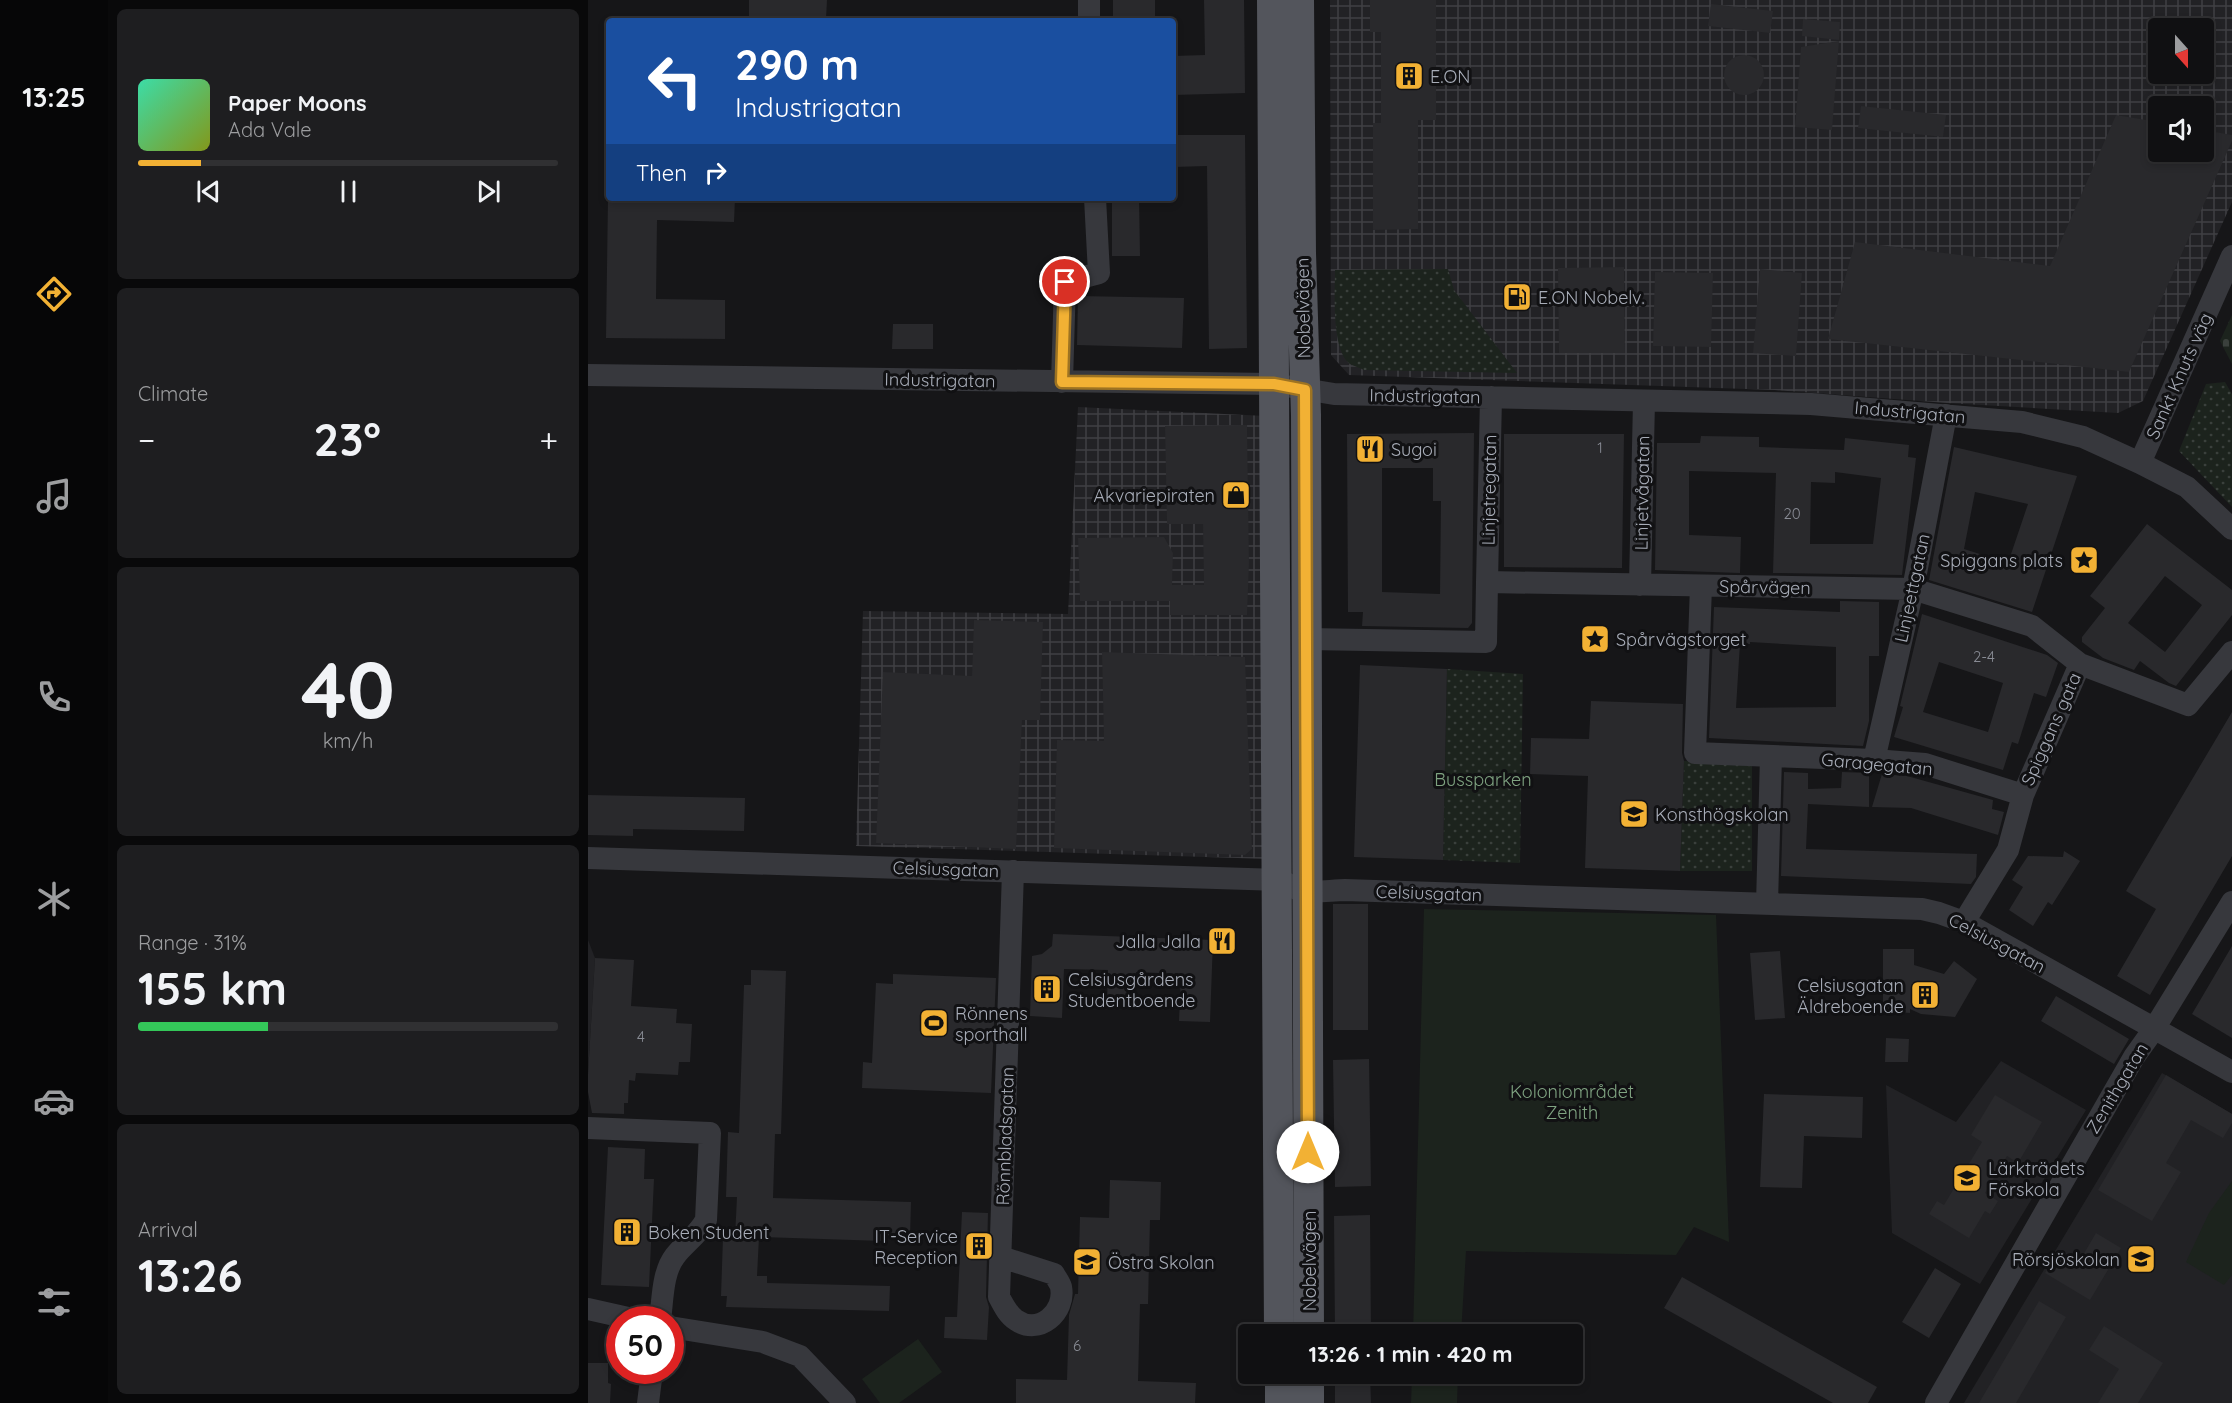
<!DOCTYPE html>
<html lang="en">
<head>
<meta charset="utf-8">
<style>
  body { margin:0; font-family:Quicksand,sans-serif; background:#1e1e20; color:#f1f3f6; height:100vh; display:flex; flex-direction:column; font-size:22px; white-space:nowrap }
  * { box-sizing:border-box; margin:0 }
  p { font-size:20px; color:#9c9d9f }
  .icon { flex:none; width:33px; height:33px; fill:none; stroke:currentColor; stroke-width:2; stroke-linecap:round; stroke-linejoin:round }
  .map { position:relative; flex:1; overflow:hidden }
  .details { display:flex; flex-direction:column; gap:9px; padding:9px; background:#09090a; width:480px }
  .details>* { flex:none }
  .banner { position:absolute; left:18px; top:18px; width:570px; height:183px; border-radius:6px; box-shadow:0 3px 9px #0003,0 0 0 2px #303032; background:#1a4fa0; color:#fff; overflow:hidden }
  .needle { width:39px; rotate:159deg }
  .buttons { position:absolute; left:1560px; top:18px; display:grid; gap:12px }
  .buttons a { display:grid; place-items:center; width:66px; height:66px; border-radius:6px; background:#101012; box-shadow:0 3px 9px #0003,0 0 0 2px #303032; font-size:30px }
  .speed { position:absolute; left:18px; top:1306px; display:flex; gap:12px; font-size:30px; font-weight:700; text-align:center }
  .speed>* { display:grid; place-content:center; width:78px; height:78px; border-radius:50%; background:#101012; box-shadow:0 3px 9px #0003,0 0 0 2px #303032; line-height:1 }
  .speed .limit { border:9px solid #d22; background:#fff; color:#111 }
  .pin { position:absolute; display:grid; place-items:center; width:51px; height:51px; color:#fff; margin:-26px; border:3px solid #fff; border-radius:50%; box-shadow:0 2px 6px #0007 }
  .me { position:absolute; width:66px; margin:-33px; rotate:0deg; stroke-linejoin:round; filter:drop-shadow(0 0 4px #0008) }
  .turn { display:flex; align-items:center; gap:21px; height:126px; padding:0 30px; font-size:27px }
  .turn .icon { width:78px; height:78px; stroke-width:2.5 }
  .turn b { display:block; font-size:42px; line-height:51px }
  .then { display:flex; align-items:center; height:57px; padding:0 30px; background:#0003; gap:12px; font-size:22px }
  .big { font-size:45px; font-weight:800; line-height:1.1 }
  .details .card { flex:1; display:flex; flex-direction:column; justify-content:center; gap:9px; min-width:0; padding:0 21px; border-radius:9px; background:#1e1e20 }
  .details .dial { align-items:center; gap:0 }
  .dial b { font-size:78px; line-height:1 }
  .song { display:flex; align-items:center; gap:18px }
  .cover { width:72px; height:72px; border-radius:9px; background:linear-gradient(135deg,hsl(160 70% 55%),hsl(70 70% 35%)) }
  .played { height:6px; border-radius:3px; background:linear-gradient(90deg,#f2b134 15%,#303032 15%) }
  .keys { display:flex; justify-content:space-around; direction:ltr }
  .heat { display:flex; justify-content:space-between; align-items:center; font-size:33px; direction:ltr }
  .charge { height:9px; border-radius:4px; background:linear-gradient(90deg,#34c759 31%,#303032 0) }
  .trip { position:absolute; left:650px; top:1324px; width:345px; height:60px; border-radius:6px; background:#101012; box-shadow:0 3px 9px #0003,0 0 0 2px #303032; font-weight:800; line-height:60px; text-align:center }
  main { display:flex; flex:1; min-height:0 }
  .tab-bar { display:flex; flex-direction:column; width:108px; justify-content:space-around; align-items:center; background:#060607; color:#9c9d9f }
  .tab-bar .icon { width:42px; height:42px }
  .tab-bar .selected { color:#f2b134 }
  .tab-bar b { font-size:27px; color:#f1f3f6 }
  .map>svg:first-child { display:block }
</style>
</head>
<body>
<main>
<nav class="tab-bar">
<b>13:25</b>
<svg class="icon selected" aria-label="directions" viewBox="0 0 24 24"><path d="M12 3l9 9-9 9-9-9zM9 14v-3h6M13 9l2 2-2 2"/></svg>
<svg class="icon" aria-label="music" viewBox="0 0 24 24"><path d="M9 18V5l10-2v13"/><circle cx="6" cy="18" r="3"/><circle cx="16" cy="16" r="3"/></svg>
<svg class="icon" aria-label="phone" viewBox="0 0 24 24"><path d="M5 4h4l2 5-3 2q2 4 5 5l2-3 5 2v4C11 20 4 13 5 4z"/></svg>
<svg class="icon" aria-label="climate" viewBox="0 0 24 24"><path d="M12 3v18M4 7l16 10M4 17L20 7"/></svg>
<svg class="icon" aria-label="car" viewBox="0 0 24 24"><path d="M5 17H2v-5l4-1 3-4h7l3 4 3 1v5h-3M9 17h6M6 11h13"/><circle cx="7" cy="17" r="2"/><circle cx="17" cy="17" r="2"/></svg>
<svg class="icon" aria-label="filters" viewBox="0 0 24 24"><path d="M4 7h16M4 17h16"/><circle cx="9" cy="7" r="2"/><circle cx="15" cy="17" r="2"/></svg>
</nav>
<section class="details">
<div class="card">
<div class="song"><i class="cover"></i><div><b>Paper Moons</b><p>Ada Vale</p></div></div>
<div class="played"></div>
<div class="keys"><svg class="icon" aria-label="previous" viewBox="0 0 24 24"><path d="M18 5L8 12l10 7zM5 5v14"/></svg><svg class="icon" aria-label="pause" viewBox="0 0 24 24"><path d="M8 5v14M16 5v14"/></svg><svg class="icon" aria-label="next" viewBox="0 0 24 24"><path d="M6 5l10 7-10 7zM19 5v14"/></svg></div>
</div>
<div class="card"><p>Climate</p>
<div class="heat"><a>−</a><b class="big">23°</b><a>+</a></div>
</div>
<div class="card dial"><b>40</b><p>km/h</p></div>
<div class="card"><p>Range · 31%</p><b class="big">155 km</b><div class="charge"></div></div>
<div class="card"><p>Arrival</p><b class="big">13:26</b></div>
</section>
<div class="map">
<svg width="1644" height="1403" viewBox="0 0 1644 1403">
  <defs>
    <pattern id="industrial-grid" width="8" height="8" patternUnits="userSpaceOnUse" patternTransform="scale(1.5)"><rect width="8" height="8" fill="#222225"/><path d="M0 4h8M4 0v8" fill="none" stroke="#3f3f43"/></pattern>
    <pattern id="grass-dots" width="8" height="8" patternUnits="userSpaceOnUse" patternTransform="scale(1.5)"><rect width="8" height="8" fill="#1c231d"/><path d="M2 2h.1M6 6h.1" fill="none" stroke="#3a403c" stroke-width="1.8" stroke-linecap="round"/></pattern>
    <pattern id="cemetery-stones" width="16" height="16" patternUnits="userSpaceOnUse" patternTransform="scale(1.5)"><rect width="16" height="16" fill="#1c231d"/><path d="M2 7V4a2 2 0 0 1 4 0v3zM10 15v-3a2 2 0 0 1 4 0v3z" fill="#3a403c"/></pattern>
  </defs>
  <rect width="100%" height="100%" fill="#161618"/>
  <!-- built -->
  <path fill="#222225" d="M0,940L7,958L0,1074Z
    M1413,1061L1498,1110L1392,1284L1304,1233L1298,1085L1368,1122Z
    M1574,1073L1644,1114V1403H1376Z"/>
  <!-- industrial -->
  <path fill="url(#industrial-grid)" fill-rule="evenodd" d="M742,0H1644V202L1555,401L1530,413L1359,403L1187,390L761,375L743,355ZM1570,28H1616V74H1570ZM1570,106H1616V152H1570Z
    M490,407L678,416L681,859L268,846L275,611L480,614Z"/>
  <!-- grass -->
  <path fill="url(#grass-dots)" d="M860,269L866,290L929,373L776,370C772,368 766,366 762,364C743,350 747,292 747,270Z
    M1637,382L1644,394V507L1591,451L1618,384Z
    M859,669L935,674L932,863L855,860Z
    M1096,761L1164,765V871H1092Z"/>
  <!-- cemetery -->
  <path fill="url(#cemetery-stones)" d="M1644,315V364L1632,341Z"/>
  <!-- garden -->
  <path fill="#1c231d" d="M836,909L1128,915L1141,1242L1106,1227L1088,1255L878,1251L873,1335H825Z
    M1644,1181V1275L1636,1285L1598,1262L1621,1213Z
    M330,1339L354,1372L311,1403H292L274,1379Z
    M824,1374H870L869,1403H823Z"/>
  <!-- building -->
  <path fill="#29292c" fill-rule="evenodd" d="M161,0H239L238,19L161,17Z
    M525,0H567V21H525Z
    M616,0H656L657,93L585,95V56L617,55Z
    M782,0H848V120H830V229L785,230V123H793V32H782Z
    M1123,4L1185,11L1182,33L1120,26Z
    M1215,19L1252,22L1251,40L1214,36Z
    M1251,41L1244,130L1207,127L1213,47Z
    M1136 75a20 20 0 1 1 40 0a20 20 0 1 1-40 0Z
    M1273,106L1358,115L1355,137L1270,128Z
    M1528,115L1570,122V152H1616V130L1644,135V141L1541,372L1240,339L1267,242L1462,266Z
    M585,135H657L659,348L621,349L619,166L585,167Z
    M20,198H147L146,222L69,220L68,299L137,300V339L18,338Z
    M524,198H551L552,256H524Z
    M1036,267L1037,353H971L970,268Z
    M1172,269L1214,273L1208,356L1165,353Z
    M1067,272L1125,273L1123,347L1065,346Z
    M490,296L596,298L594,348L489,345Z
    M305,324H345V349H304Z
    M659,425L661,563L659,615H582V601H492L490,538L576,537L585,553L584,585H616L615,524H579L577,426Z
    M886,433L884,623L880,628L774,626L775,612H760L759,434ZM794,468H845V501H853L852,594L794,592Z
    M916,434H1036L1034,568L916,567Z
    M1113,436L1171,437V447L1256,450L1257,438L1321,445L1320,457L1328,458L1314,575L1185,573L1188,473L1101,471V535L1153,537L1152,573L1067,570L1069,443H1112ZM1247,472L1293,478L1285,544H1222L1223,482L1247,483Z
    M1366,447L1489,476L1444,612L1341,580ZM1387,492L1440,504L1420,563L1376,549Z
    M1559,524L1644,590V615L1588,686L1581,683L1552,661L1546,670L1515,658L1494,642V637L1517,608L1502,596ZM1577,576L1614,605L1577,652L1540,623Z
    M1252,601L1291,602V656H1281V721L1275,746L1121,738L1126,607L1252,612ZM1162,642L1248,647V707L1148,708L1152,643L1162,644Z
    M1334,614L1459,655L1470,663L1458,697L1446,693L1430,744L1424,742L1415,770L1306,737L1315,707L1312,706ZM1351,662L1415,683L1400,732L1335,712Z
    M386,620L455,622L452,720H434L428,849L288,843L295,672L384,676Z
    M514,652L657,657L664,849L657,855L466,848L469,740L516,741Z
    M772,665L859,669L855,860L766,857Z
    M1003,701L1095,704L1094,753L1096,761L1092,871L997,868L1000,776L942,774L943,738L1001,739Z
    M1644,712V856L1562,995L1529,976L1568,909L1538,891Z
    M1196,772L1220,773V789L1253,788L1254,772L1281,773V807L1220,804L1218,849L1389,854L1388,877L1383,884L1193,876Z
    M1294,774L1319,776L1405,800L1404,809L1416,812L1410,835L1323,808L1284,807Z
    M0,795L157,798L156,831L45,829V836L0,835Z
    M1476,851L1492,861L1464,905L1460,902L1445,926L1421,910L1435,887L1424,880L1440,856L1475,857Z
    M745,904H780V1030H745Z
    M465,934L625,940L622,1022L591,1021L593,974L548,972L547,1005L519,1004L520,970L476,969L474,1018L442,1016L444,956L454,954L464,946Z
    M1644,946V1038L1604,1014Z
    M1295,949H1326V965L1356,974L1366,961L1389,979L1367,1017L1333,1014L1322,1009V1013L1295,1011Z
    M1192,951L1197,1018L1167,1020L1162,953Z
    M7,958L46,960L43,1006L89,1009L88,1023L104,1024L102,1062H91L90,1075L48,1073L47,1081L41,1080L40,1103H36V1114L4,1113L0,1092V1074Z
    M163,970L198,971L193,1134H187L185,1198L323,1202L322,1237L296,1236L295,1241L171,1237L169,1276H179V1283L302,1286L301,1311L138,1307L139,1296H133L135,1237H147L149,1197H138L140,1132L151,1133L156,985H163Z
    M305,974L408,978L403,1093L274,1088L275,1062L284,1063L288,983L305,984Z
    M1468,996L1541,1039L1526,1064L1453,1021Z
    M1298,1038L1321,1039L1320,1062H1297Z
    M781,1059L783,1186L747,1187L745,1060Z
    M1578,1075L1644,1114V1123L1635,1138L1603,1120L1578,1163L1593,1172L1564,1221L1510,1190Z
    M1176,1094L1275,1097L1274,1138L1216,1136L1214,1188L1172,1187Z
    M1407,1095L1454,1122L1430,1163L1419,1156L1397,1193L1410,1201L1402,1214L1397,1211L1381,1238L1341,1214L1349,1201L1356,1205L1394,1142L1383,1135Z
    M20,1147L57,1149L56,1179H66L61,1287L13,1285Z
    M522,1180L573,1182L572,1220H562L560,1304H552L550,1381L608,1383L607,1403H428V1379L479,1380L481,1315L487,1294H490L492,1217L521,1218Z
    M374,1212L400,1213L398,1297L401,1307L399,1340L356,1338L357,1317H369Z
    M782,1215L783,1335H747L746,1216Z
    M1508,1233L1533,1248L1502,1300L1457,1273L1468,1255L1488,1267Z
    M1347,1268L1373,1284L1341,1338L1314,1322Z
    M1094,1277L1289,1387L1280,1403H1245L1076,1308Z
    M1451,1301L1478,1317L1428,1403H1391Z
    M1516,1326L1575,1363L1550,1403H1510L1531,1369L1501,1350Z
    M0,1363H20V1383L23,1384L22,1403H0Z
    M747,1374H782L783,1403H747Z"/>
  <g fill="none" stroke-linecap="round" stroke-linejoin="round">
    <!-- minor -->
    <path stroke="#37383d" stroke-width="22" d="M501,0V21
      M0,375L686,384L746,394L1223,404L1434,422L1495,437L1552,463L1599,487L1644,529
      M474,382L477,282L511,273L507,198
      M1552,463L1644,256
      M899,582L903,397
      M1052,585L1056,401
      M1113,586L1107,753L1286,760L1337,764L1435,795L1420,850L1376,922
      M719,639L898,642L899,582L1325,589L1444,626L1492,664L1600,705L1644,652
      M1286,760L1325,589L1358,415
      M1435,795L1492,664
      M0,858L689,880C698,881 703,887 711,890C724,894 743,890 757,890L1334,909L1351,913L1376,922L1644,1072
      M1179,904L1183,756
      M0,1128L122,1133L118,1220C110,1235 97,1243 87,1256C74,1273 75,1299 72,1320
      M413,1257L466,1274C468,1278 472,1283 473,1287C478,1312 451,1336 428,1320C420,1315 416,1306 411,1297L425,871
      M0,1309L49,1320
      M82,1327L175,1342L212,1356L257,1403
      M60,1403L64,1371
      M1348,1403L1546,1057L1566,1029L1644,902"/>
    <!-- major -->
    <path stroke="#53555c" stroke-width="30" d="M684,0L691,1335
      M711,0L713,253L718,415L721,1335
      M692,1374V1403
      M721,1374V1403"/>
  </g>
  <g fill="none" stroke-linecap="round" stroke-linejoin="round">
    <!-- route casing -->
    <g stroke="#9d7322" stroke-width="15">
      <path id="route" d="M477,282L474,382L686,384L717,390L720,1152"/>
    </g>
    <!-- route -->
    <use href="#route" stroke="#f2b134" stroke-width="10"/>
  </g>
  <!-- icons -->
  <defs>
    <g id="building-square" transform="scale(1.5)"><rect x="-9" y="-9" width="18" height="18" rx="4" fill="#f2b134" stroke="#111113"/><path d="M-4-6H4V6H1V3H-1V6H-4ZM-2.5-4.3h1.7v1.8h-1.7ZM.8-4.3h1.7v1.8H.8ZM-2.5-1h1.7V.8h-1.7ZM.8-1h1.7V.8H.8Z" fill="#111"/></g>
    <g id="fuel-square" transform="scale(1.5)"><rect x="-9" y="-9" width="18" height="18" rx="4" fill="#f2b134" stroke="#111113"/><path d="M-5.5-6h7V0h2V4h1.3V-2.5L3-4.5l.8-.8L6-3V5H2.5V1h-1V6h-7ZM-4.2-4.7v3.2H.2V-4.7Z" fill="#111"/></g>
    <g id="restaurant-square" transform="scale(1.5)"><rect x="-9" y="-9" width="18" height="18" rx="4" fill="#f2b134" stroke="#111113"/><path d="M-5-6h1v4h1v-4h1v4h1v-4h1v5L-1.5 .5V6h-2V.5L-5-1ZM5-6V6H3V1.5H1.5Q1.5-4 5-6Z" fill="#111"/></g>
    <g id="shop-square" transform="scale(1.5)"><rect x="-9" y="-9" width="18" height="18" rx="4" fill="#f2b134" stroke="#111113"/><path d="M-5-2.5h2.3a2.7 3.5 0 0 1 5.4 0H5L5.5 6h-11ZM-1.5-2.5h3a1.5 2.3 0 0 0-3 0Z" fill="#111"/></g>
    <g id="sight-square" transform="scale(1.5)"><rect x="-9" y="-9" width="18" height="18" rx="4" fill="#f2b134" stroke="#111113"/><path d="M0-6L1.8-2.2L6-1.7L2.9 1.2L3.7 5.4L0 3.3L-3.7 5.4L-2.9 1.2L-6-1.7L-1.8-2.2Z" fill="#111"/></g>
    <g id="university-square" transform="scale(1.5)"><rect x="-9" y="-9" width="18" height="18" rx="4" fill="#f2b134" stroke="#111113"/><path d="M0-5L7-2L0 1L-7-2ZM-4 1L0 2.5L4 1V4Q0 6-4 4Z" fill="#111"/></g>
    <g id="stadium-square" transform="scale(1.5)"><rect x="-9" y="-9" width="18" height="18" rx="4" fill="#f2b134" stroke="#111113"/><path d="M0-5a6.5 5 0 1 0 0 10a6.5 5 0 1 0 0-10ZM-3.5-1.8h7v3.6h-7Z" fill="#111"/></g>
    <g id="school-square" transform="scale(1.5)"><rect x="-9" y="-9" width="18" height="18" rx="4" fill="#f2b134" stroke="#111113"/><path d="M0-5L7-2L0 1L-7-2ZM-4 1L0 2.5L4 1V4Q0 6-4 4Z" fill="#111"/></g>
  </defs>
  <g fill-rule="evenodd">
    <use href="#building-square" x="821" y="76"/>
    <use href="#fuel-square" x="929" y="297"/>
    <use href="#restaurant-square" x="782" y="449"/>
    <use href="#shop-square" x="648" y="495"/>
    <use href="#sight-square" x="1496" y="560"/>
    <use href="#sight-square" x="1007" y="639"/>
    <use href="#university-square" x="1046" y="814"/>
    <use href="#restaurant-square" x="634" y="941"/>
    <use href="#building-square" x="459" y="989"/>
    <use href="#building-square" x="1337" y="995"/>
    <use href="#stadium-square" x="346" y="1023"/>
    <use href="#school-square" x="1379" y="1178"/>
    <use href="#building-square" x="39" y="1232"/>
    <use href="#building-square" x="391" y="1246"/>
    <use href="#school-square" x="1553" y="1259"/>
    <use href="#school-square" x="499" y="1262"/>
  </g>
  <g text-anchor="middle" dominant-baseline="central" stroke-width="6" stroke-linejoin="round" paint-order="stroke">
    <!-- number labels -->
    <g font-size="15" fill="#888b94">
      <text x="1012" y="447">1</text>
      <text x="1204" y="513">20</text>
      <text x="1396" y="656">2-4</text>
      <text x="53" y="1036">4</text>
      <text x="489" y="1345">6</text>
    </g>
    <!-- poi labels -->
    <g font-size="18" fill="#a8adb8" stroke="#111113" text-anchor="start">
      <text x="842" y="76">E.ON</text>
      <text x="950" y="297">E.ON Nobelv.</text>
      <text x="803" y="449">Sugoi</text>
      <text x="627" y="495" text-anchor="end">Akvariepiraten</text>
      <text x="1475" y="560" text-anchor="end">Spiggans plats</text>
      <text x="1028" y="639">Spårvägstorget</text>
      <text x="1067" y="814">Konsthögskolan</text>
      <text x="613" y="941" text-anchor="end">Jalla Jalla</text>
      <text x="480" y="979">Celsiusgårdens<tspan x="480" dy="21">Studentboende</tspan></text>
      <text x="1316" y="985" text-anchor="end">Celsiusgatan<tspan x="1316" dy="21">Äldreboende</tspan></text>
      <text x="367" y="1013">Rönnens<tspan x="367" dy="21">sporthall</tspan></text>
      <text x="1400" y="1168">Lärkträdets<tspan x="1400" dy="21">Förskola</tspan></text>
      <text x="60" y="1232">Boken Student</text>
      <text x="370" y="1236" text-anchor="end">IT-Service<tspan x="370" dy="21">Reception</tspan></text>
      <text x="1532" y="1259" text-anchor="end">Rörsjöskolan</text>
      <text x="520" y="1262">Östra Skolan</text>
    </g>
    <!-- street labels -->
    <g font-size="18" fill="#a8adb8" stroke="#111113">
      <text transform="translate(715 308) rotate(-91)">Nobelvägen</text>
      <text transform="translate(1591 376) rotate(-66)">Sankt Knuts väg</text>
      <text transform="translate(352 380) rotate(1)">Industrigatan</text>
      <text transform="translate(837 396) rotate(1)">Industrigatan</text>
      <text transform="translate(1322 412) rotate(5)">Industrigatan</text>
      <text transform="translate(901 490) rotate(-89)">Linjetregatan</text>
      <text transform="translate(1054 493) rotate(-89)">Linjetvågatan</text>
      <text transform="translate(1177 587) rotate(1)">Spårvägen</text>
      <text transform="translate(1324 588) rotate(-78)">Linjeettgatan</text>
      <text transform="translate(1463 729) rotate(-66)">Spiggans gata</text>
      <text transform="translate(1289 764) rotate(5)">Garagegatan</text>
      <text transform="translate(358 869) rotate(2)">Celsiusgatan</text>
      <text transform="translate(841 893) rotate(2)">Celsiusgatan</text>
      <text transform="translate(1409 943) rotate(28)">Celsiusgatan</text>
      <text transform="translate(1529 1088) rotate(-59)">Zenithgatan</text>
      <text transform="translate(417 1136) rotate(-88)">Rönnbladsgatan</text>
      <text transform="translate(721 1261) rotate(-90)">Nobelvägen</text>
    </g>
    <!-- park labels -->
    <g font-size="18" fill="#7fa381" stroke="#111113">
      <text x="895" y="779">Bussparken</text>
      <text x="984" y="1091">Koloniområdet<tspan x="984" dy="21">Zenith</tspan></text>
    </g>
  </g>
</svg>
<div class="buttons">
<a><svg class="needle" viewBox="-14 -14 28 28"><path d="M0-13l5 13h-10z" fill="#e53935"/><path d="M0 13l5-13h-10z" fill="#9c9d9f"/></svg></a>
<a><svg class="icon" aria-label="sound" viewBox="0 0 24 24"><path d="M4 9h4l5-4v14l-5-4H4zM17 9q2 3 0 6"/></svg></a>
</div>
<div class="speed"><div class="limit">50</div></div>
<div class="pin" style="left:477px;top:282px;background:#d93025"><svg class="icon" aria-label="arrive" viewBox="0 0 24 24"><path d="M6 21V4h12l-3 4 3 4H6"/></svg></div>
<svg class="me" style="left:720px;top:1152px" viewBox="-20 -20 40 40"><circle r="19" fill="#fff"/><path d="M0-13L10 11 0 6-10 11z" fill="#f2b134"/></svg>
<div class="trip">13:26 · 1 min · 420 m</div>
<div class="banner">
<div class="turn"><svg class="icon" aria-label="left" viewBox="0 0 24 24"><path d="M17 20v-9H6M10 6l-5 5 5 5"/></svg><div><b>290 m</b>Industrigatan</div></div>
<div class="then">Then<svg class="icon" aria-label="right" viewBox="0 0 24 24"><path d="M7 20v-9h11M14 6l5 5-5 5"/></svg></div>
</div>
</div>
</main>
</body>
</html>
